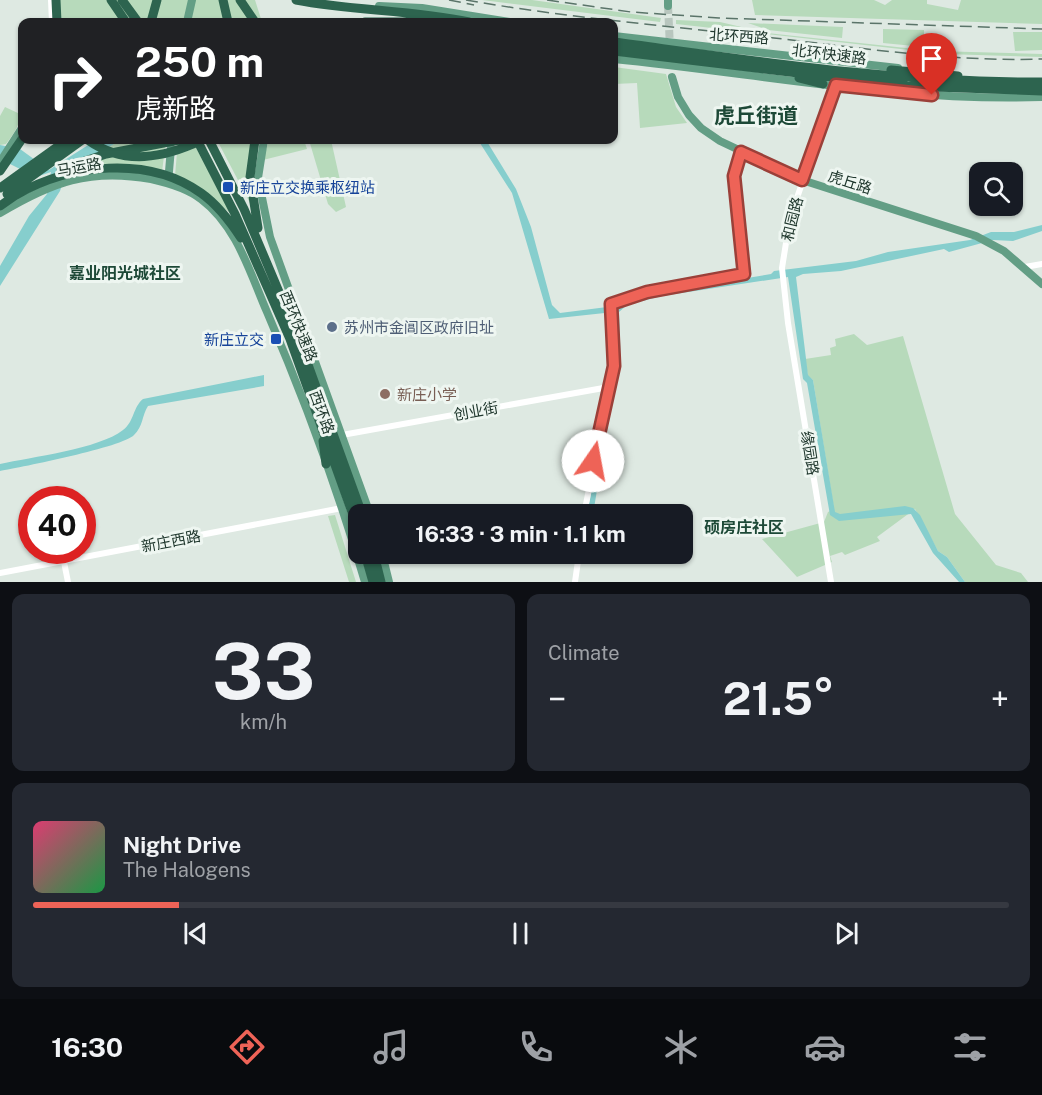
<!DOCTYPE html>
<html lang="en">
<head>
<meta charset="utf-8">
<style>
  body { margin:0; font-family:"Public Sans","Noto Sans SC",sans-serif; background:#242831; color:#f1f3f6; height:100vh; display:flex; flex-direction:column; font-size:22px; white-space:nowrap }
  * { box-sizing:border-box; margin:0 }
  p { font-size:20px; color:#9ea1a6 }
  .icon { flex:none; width:33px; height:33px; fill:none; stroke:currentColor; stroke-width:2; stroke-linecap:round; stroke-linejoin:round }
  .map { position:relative; height:582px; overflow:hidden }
  .drawer { display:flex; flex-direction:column; gap:12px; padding:12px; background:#0d0f14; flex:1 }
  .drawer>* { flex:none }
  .hud { position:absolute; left:18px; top:18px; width:600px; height:126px; border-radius:12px; box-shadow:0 2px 4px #0004; background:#202124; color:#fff; overflow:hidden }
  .tools { position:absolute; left:969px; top:162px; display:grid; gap:12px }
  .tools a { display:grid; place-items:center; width:54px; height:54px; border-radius:12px; background:#171b24; box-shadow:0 2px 4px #0004; font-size:30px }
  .speed { position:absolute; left:18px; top:486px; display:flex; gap:12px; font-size:30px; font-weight:700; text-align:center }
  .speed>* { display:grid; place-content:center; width:78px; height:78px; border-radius:50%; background:#171b24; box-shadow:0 2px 4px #0004; line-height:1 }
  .speed .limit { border:9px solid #d22; background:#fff; color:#111 }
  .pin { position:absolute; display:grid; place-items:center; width:51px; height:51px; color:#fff; margin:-62px -26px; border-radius:50% 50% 50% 0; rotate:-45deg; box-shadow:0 0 6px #0007 }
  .pin .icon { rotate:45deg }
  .me { position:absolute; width:66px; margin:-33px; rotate:12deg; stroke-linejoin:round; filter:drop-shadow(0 0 4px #0008) }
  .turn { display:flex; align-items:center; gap:21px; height:126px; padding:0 18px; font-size:27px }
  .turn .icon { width:78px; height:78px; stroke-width:2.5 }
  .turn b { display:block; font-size:42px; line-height:51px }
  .big { font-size:45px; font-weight:700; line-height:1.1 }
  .drawer .tile { flex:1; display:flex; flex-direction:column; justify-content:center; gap:9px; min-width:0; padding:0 21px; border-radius:12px; background:#242831 }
  .drawer .dial { align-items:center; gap:0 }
  .dial b { font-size:78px; line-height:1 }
  .song { display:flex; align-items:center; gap:18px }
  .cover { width:72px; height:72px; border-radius:9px; background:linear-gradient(135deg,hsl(340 70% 55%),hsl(140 70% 35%)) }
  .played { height:6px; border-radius:3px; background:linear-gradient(90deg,#ee6357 15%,#363941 15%) }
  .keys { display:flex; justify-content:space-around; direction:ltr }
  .heat { display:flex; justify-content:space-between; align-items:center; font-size:33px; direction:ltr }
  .drawer .tiles { flex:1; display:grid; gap:12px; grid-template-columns:1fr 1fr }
  .tile:last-child { grid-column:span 2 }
  .trip { position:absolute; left:348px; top:504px; width:345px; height:60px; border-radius:12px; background:#171b24; box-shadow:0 2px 4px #0004; font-weight:700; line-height:60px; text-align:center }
  .tab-bar { display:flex; height:96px; justify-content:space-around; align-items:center; background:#090b0e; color:#9ea1a6 }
  .tab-bar .icon { width:42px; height:42px }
  .tab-bar .active { color:#ee6357 }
  .tab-bar b { font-size:27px; color:#f1f3f6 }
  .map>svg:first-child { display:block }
</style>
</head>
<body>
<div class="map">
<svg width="1042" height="582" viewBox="0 0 1042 582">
  <rect width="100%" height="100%" fill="#dee9e2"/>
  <!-- green -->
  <path fill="#b7dabb" d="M60,0H190L184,22H60Z
    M195,0H255L262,22H189Z
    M482,0H532L661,18L660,22Z
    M752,0H874L885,5L892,0H927V4L958,10L961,0H1042V24L755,15Z
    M676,20L720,22L767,33L934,51L1042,54V57L945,54L676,24Z
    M748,23L843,27L842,38L768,30Z
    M883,29L924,30V47L883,43Z
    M1013,32H1042V50L1015,51Z
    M614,67L666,74L676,107L687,123L640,128L637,83L614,84Z
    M5,107L20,114C21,124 12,136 6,144L0,145V116Z
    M120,140H166L162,172L77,167Z
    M178,140H192L231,214L216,201L175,176Z
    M217,140H254L251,205Z
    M269,140H304L307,149L263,160Z
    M309,140H331L346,207L336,212L328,204Z
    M854,334L867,345L903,336L955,514L996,565L1021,573L1028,582H965L947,557L938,551L915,509L877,537L880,541L845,555L842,552L830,556L832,562L797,577L762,539L824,522L828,512L834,509L813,380L808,376L805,359L831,355L830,348L836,346L835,339Z
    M335,515L356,582H349L328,516Z"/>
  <!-- water -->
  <path fill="#86cecd" d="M96,140H120L65,176L60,191L0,286V266L29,216L47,194L51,172L36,177L0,159V145L20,149L49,170Z
    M478,140H486L516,189L531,227L552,305L560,313L615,306L669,291L771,274L774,271L856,261L888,252L970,240L991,232H1014L1042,225V231L1013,241L993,240L949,252L944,249L841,271L803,274L796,277L808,375L813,380L835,512L840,514L905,506L913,508L920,515L938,551L947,557L965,582H959L933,553L911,514L839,521L830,515L807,383L803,379L788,277L662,296L627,305L619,312L621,365L614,389L593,514H587L616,364L614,312L549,319L512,193Z
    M264,375V386L148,406C142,415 143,427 134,435C123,447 22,467 0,471V464C31,457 99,449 123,430C134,422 133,407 143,399Z"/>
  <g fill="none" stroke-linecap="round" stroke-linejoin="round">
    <!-- major-tunnel -->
    <path stroke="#b8c6be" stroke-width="8" stroke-dasharray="8 4" stroke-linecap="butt" d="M668,6L670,47"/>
    <!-- minor -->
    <path stroke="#fff" stroke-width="6" d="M51,0L52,22
      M1025,267L1042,264
      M342,435L609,387
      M584,514L614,366L611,304L647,292L744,274L734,176L741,152
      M64,562L68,582
      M0,573L342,508
      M575,582L579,554
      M831,582L788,323L782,268L790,218L836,85"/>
    <!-- major -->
    <path stroke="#639e85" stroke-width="8" d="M379,6L422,8L510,22
      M668,6V0
      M187,22L192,0
      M614,36L898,68
      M614,59C756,73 898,102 1042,97
      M672,77L678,97L689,115L701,128L720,141L802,180L976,236L1004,251L1042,284
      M264,140L258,178L270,237L370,514
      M0,162L22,128
      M168,183L171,148
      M0,213C52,182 89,168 151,179C169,183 187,188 201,199C237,226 250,273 267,312C305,400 338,490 365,582
      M382,554L389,582"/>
    <!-- highway -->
    <path stroke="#2d644f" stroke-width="9" d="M56,0L57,22
      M111,0L126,22
      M122,0L138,22
      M223,0L228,22
      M240,0L255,22
      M296,0C354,11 412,10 469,22
      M151,22L157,0
      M365,22H445
      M614,42C756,61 898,83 1042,82
      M614,51L907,86L1042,91
      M891,70L958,76
      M799,78L823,84
      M88,140C124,166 164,158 202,140
      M197,140L235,214L290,339L358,529
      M209,140L244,209L298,337L362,514
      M255,140L250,177L258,228
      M61,169L106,154L179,140
      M0,171L22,139
      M0,188L67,140
      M7,194L82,140
      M16,195C70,164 148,155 201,193C218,205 230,221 241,238
      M0,206L20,192
      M323,441L326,464
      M353,539L358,549
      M365,554L373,582
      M374,554L381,582"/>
    <!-- rail -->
    <path stroke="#5a7469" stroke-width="1.5" stroke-dasharray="12 6" stroke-linecap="butt" d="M449,0L474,5
      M466,0C568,18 671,26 774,38C863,48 952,62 1042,59
      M547,0L631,12L719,18L1042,29"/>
  </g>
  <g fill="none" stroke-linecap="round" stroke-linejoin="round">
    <!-- route casing -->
    <g stroke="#9b4039" stroke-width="15">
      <path id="route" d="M593,461L614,366L611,304L647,292L744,274L734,176L741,152L802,180L836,85L932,95"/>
    </g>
    <!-- route -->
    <use href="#route" stroke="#ee6357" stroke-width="10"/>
  </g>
  <!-- markers -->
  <g fill="#1a4fb4" stroke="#eef6f1" stroke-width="2">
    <rect x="222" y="181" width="12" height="12" rx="3"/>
    <rect x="270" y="333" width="12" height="12" rx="3"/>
  </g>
  <circle fill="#5c6f8a" stroke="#eef6f1" stroke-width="2" cx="332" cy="327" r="6"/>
  <circle fill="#8d6e63" stroke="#eef6f1" stroke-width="2" cx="385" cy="394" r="6"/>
  <g text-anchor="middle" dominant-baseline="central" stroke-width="6" stroke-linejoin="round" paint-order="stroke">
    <!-- street labels -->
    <g font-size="15" fill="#20382e" stroke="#eef6f1">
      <text transform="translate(739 36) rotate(4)">北环西路</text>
      <text transform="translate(829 54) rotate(7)">北环快速路</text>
      <text transform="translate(79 167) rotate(-10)">马运路</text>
      <text transform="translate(850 182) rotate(18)">虎丘路</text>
      <text transform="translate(792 219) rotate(-76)">和园路</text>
      <text transform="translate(299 326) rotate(68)">西环快速路</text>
      <text transform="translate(476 411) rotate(-10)">创业街</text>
      <text transform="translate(322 412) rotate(70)">西环路</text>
      <text transform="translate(810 453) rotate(81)">缘园路</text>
      <text transform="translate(171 541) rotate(-11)">新庄西路</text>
    </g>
    <!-- transit labels -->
    <g font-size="15" fill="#164399" stroke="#eef6f1" text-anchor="start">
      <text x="240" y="187">新庄立交换乘枢纽站</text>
      <text x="264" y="339" text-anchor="end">新庄立交</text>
    </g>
    <!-- service labels -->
    <g font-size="15" fill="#4e5e75" stroke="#eef6f1" text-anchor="start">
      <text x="344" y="327">苏州市金阊区政府旧址</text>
    </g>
    <!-- education labels -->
    <g font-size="15" fill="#785e54" stroke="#eef6f1" text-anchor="start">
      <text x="397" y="394">新庄小学</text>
    </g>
    <!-- neighbourhood labels -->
    <g font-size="16" font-weight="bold" fill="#1d4937" stroke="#eef6f1">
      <text x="125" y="273">嘉业阳光城社区</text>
      <text x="744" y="527">硕房庄社区</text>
    </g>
    <!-- district labels -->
    <g font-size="21" font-weight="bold" fill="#1d4937" stroke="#eef6f1">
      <text x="756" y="115">虎丘街道</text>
    </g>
  </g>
</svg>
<div class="tools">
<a><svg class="icon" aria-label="search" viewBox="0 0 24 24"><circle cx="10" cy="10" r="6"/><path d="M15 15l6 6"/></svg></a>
</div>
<div class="speed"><div class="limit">40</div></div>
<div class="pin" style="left:932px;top:95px;background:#d93025"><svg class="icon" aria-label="arrive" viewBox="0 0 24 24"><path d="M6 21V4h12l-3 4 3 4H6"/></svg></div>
<svg class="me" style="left:593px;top:461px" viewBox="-20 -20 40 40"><circle r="19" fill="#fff"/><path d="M0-13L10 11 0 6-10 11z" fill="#ee6357"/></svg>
<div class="trip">16:33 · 3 min · 1.1 km</div>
<div class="hud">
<div class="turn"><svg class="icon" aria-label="right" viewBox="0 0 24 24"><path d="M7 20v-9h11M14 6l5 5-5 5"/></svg><div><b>250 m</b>虎新路</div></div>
</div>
</div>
<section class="drawer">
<div class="tiles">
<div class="tile dial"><b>33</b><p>km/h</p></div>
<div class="tile"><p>Climate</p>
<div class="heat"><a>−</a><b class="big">21.5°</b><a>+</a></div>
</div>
<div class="tile">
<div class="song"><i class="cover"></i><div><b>Night Drive</b><p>The Halogens</p></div></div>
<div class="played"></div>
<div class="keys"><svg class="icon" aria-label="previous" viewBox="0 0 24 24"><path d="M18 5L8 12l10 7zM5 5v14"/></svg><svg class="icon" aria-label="pause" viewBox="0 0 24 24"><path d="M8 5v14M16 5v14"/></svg><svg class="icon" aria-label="next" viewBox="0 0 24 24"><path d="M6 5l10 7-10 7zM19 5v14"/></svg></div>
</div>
</div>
</section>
<nav class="tab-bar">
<b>16:30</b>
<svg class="icon active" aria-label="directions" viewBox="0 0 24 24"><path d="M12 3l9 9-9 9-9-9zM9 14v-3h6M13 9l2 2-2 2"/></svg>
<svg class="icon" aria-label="music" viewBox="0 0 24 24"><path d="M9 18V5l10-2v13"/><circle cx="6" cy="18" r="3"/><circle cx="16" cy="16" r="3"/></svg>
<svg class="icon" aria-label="phone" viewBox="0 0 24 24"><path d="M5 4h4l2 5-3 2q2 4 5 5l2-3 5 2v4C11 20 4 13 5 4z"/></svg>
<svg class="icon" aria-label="climate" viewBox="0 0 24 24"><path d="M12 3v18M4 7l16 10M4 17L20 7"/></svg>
<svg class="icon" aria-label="car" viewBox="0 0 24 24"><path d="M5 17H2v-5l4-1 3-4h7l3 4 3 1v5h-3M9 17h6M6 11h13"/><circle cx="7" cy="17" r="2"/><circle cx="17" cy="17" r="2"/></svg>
<svg class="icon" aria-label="filters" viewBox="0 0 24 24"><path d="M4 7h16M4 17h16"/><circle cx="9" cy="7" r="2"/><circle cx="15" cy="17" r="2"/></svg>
</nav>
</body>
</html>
